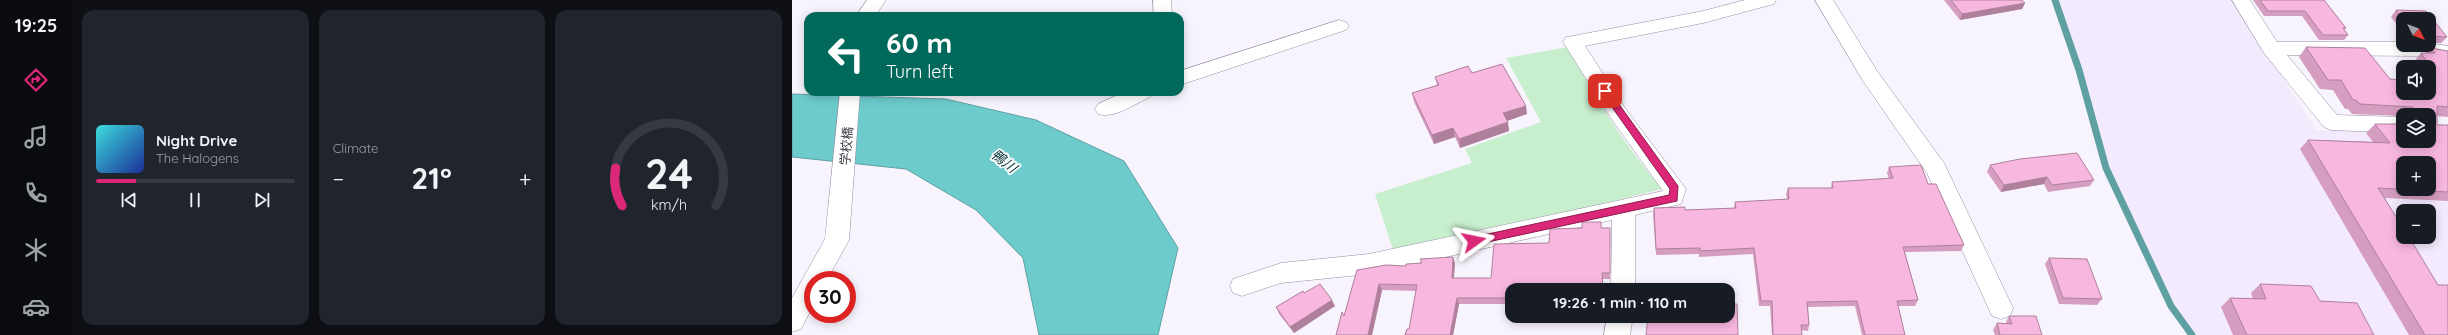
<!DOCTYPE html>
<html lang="en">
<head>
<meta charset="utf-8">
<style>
  body { margin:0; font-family:Quicksand,"Noto Sans JP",sans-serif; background:#20242c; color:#f1f3f6; height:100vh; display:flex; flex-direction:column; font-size:15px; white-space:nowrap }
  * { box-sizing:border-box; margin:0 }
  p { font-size:13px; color:#9ea1a6 }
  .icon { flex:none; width:22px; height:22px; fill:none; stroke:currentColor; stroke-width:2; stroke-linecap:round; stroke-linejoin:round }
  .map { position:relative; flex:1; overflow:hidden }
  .details { display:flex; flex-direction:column; gap:10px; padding:10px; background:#0d0f14; width:720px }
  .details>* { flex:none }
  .hud { position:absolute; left:12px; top:12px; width:380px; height:84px; border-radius:12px; box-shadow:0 2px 10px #0003; background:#00695c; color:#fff; overflow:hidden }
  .needle { width:26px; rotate:132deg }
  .fabs { position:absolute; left:1604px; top:12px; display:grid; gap:8px }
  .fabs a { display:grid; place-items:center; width:40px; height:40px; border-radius:8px; background:#171b24; box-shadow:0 2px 10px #0003; font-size:20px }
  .speed { position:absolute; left:12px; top:271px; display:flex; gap:8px; font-size:20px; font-weight:700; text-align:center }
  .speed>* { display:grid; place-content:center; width:52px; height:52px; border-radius:50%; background:#171b24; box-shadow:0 2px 10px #0003; line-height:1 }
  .speed .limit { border:6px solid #d22; background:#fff; color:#111 }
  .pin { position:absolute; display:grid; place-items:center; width:34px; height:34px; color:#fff; margin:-17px; border-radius:8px; box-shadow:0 2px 6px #0006 }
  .me { position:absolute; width:44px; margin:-22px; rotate:78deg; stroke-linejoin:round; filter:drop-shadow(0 0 3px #0008) }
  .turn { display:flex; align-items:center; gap:14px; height:84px; padding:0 16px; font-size:18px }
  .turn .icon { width:52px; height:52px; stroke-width:2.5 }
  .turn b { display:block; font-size:28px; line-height:34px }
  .big { font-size:30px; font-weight:700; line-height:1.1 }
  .details .card { flex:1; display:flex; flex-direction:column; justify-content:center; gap:6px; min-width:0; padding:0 14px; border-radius:12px; background:#20242c }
  .details .dial { align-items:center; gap:0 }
  .dial svg { height:104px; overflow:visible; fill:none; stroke:#363941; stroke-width:7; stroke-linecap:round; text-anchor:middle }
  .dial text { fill:#f1f3f6; stroke:none }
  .song { display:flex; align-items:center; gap:12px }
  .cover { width:48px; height:48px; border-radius:6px; background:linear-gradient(135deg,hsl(180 70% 55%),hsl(230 70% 35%)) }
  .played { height:4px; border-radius:2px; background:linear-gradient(90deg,#db2777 20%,#363941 20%) }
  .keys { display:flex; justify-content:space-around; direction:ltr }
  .heat { display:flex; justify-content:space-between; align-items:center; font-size:22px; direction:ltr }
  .details .tiles { flex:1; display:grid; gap:10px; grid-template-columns:repeat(3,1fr) }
  .trip { position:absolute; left:713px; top:283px; width:230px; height:40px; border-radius:12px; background:#171b24; box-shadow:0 2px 10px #0003; font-weight:700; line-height:40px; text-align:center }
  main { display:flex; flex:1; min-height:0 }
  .tab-bar { display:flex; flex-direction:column; width:72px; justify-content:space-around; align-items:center; background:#090b0e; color:#9ea1a6 }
  .tab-bar .icon { width:28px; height:28px }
  .tab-bar .current { color:#db2777 }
  .tab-bar b { font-size:18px; color:#f1f3f6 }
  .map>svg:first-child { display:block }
</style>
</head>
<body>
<main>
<nav class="tab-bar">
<b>19:25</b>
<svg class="icon current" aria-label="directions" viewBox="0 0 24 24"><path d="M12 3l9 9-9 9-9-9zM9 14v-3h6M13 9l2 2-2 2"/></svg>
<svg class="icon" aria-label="music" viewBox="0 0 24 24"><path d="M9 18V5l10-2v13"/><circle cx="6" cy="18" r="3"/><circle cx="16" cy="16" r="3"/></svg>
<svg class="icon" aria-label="phone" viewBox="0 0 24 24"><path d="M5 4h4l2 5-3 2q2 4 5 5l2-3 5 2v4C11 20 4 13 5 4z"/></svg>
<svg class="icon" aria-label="climate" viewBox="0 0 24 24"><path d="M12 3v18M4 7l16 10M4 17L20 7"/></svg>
<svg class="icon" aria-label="car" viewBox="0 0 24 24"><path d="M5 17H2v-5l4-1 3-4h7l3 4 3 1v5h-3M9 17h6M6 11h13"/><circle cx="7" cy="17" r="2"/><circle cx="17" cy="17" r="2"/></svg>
</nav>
<section class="details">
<div class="tiles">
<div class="card">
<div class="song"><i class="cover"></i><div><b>Night Drive</b><p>The Halogens</p></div></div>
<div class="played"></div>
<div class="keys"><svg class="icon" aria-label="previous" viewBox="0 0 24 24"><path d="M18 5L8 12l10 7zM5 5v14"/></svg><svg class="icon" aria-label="pause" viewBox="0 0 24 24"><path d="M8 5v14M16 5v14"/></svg><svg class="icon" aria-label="next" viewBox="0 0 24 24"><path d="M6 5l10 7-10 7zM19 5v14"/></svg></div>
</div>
<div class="card"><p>Climate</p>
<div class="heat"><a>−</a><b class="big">21°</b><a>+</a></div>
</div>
<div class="card dial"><svg viewBox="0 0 100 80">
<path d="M14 69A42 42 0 1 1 86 69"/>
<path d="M14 69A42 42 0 0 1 9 40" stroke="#db2777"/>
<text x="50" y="56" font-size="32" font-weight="700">24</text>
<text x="50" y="72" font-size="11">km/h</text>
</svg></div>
</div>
</section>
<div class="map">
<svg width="1656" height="335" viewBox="0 0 1656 335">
  <rect width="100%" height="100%" fill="#f8f4fd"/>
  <!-- built -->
  <path fill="#f3eafd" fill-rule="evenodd" d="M1265,0H1440L1524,130H1611V141H1637L1656,130V335H1404L1380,304L1316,167L1288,65ZM1611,163H1637V189H1611ZM1611,211H1637V237H1611Z"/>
  <!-- green -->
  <path fill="#c7eecd" d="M776,47C804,99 832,144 870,189L620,251L602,253L583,194L680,163L673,149L749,122L714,58Z"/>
  <!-- water -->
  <path fill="#6dcbcc" stroke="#5fa0a3" d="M0,94L154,99L244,120L332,161L386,248L366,335H247L231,258L184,210L114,169L0,157Z"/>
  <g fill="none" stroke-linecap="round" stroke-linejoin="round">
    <!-- stream -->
    <path stroke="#5fa0a3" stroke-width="7" d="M1263,0L1287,70L1314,168L1379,306L1400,335"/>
    <!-- minor casing -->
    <g stroke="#978da3" stroke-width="1">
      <path id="minor" d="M75,0H94L83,16H64Z
        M361,0H379L380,16H362Z
        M953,0H984L982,4L911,23L793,46L835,111L894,189L889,204L843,215V290H819L820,220L577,274L489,283L450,296L441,293L438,286L441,279L489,263L577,254L871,191L821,121L771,42L774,37L781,36L911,11Z
        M1023,0H1041L1085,71L1152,163L1221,308L1218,316L1209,319L1200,316L1135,173L1071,81Z
        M1440,0H1458L1485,42H1611V45L1637,43L1656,46V60L1632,56L1495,55L1545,115L1611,117V133L1539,130L1532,127L1472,53Z
        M547,20L554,22L557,26L554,30L388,85V71Z
        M48,92H68L57,240L35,280H21V306L9,329L0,332V298L33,239Z
        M332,92H361L358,97C343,104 322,119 306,114L303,109L306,104Z
        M815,316H841L838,335H812Z"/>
    </g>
    <!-- minor -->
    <use href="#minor" fill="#fff" fill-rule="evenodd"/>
  </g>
  <!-- wall -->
  <path fill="#d59dc0" d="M1152,0H1230L1233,3L1230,9L1168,20Z
    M1461,0H1532L1554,28L1552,30L1556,35L1552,40H1527L1510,16H1472Z
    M1604,10L1634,11L1655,37L1649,43H1637V19H1611V33L1599,17Z
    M1514,47L1598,79L1637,93V67H1624L1621,63L1629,53H1634L1639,48L1656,51V117L1645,116V125H1656V201L1593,198L1656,335H1617L1508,149L1516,140L1581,142L1574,133L1583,124L1611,141L1637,115H1611V116L1560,114L1556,109H1553L1541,90L1528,89L1507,57Z
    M680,73L735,114L715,121L717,131L668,148L663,137L642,144L622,102L620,93L645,85L643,77Z
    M1198,165L1302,180L1298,186L1256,192L1252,184L1209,192L1195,172Z
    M1097,167L1136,184L1172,245L1169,251L1113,252L1126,300L1123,306H1106L1113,335H1070L1063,306L1016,307L1017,325L1016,331L1009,330L1010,335H980L978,306H967L961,254L907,257V254L864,255L861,214L862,208L893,210L942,208L943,202L995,199L994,194L996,188H1039L1040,182L1097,179L1095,173Z
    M810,228H818V279H810L720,290V304H667L661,335H613L617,329L624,291L590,290L580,335H544L552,316L565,270L614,266L663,263L662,278H699L757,243Z
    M1257,258L1310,299L1305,305L1267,304L1253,264Z
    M1468,284L1528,301L1582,335H1441L1429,307L1438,298L1461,299L1459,293Z
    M512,293L543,306L502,333L487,314L484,307Z
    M1217,316L1250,335H1203L1201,330L1205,323L1214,324V322Z"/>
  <!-- shaded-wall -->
  <path fill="#ae809c" d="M1233,3L1230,9L1168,20L1170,14Z
    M734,106L735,114L712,122L711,113Z
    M716,122L717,131L668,148L667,139Z
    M661,128L663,137L642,144L640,135Z
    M1255,177L1252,184L1209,192L1212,185Z
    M661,257L663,263L661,284L660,278Z
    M587,284L590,290L580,335H576Z
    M665,298L667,304L661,335H658Z
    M540,300L543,306L502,333L498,327Z"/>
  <!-- building -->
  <path fill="#f8b7df" stroke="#ae809c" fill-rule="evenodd" d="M1159,0H1230L1233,3L1170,14Z
    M1468,0H1532L1554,28H1551L1556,35H1531L1513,11H1476Z
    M1604,10L1634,11L1655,37L1637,36V19H1611Z
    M1514,47L1573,48L1598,79L1611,80V93H1637V80H1641L1637,75V67H1631L1629,63H1636L1629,53H1643L1639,48L1656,51V107L1645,106V125H1656V192L1586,188L1611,228V237H1617L1646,285H1656V335H1633L1516,140L1598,143L1583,124H1611V141H1637V115H1621V107L1568,104L1564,100H1561L1549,80H1536ZM1611,163H1637V189H1611Z
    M710,64L734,106L711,113L716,122L667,139L661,128L640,135L620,93L647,85L643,77L676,66L680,73Z
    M1285,153L1302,180L1260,185L1255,177L1212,185L1198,165L1228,159Z
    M1129,165L1136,184H1144L1172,245L1111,247L1126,300L1105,301L1113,335H1073L1065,301L1015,302L1017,325H1009L1010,335H981L980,301H969L962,248L908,251V248L864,249L862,208L893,207V210L944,208L943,202L997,199L996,188H1041L1040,182L1101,178L1097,167Z
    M790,222H809V228H818V273H810L811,290H720V298H665L658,335H613L615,329H617L625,285L587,284L576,335H544L550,312L552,316L565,270L594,265L614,266V264L630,263L628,259L661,257L660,278H699L702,244L757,243L758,229L790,228Z
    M1257,258L1295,259L1310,299L1271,298Z
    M528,284L540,300L498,327L484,307L511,291L512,293Z
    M1468,284L1519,286L1528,301L1565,303L1582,335H1455L1438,298L1474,299Z
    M936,304H945L946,335H854L856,316H936Z
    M1217,316H1244L1250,335H1208L1205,323L1220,324Z"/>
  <!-- route -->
  <path fill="#db2777" stroke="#8e194d" d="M813,88L816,89L886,186L885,201L682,245L679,244L677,241L682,237L877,195L878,189L810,93L808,91Z"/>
  <g text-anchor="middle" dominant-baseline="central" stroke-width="3.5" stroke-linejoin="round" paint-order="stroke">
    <!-- street labels -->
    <g font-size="13" fill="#3f3b44" stroke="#fff">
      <text transform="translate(54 146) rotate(-85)">学校橋</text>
    </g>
    <!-- water labels -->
    <g font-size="14" font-style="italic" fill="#053435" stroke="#fff">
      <text transform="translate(212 161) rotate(38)">鴨川</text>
    </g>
  </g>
</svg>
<div class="fabs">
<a><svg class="needle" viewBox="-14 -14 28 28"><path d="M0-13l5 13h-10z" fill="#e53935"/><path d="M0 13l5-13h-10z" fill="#9ea1a6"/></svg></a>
<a><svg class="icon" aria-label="sound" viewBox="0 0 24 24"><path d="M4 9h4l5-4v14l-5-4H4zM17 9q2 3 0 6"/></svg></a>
<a><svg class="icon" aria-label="layers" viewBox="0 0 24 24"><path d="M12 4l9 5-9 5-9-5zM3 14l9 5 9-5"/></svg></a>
<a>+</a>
<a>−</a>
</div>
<div class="speed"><div class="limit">30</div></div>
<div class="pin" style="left:813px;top:91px;background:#d93025"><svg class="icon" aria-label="arrive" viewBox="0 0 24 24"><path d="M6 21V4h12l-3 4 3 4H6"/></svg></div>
<svg class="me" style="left:682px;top:241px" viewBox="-20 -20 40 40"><path d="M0-17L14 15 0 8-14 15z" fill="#db2777" stroke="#fff" stroke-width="4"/></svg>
<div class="trip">19:26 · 1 min · 110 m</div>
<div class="hud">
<div class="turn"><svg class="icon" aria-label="left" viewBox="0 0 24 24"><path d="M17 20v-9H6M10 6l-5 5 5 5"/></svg><div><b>60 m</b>Turn left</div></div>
</div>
</div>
</main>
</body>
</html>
